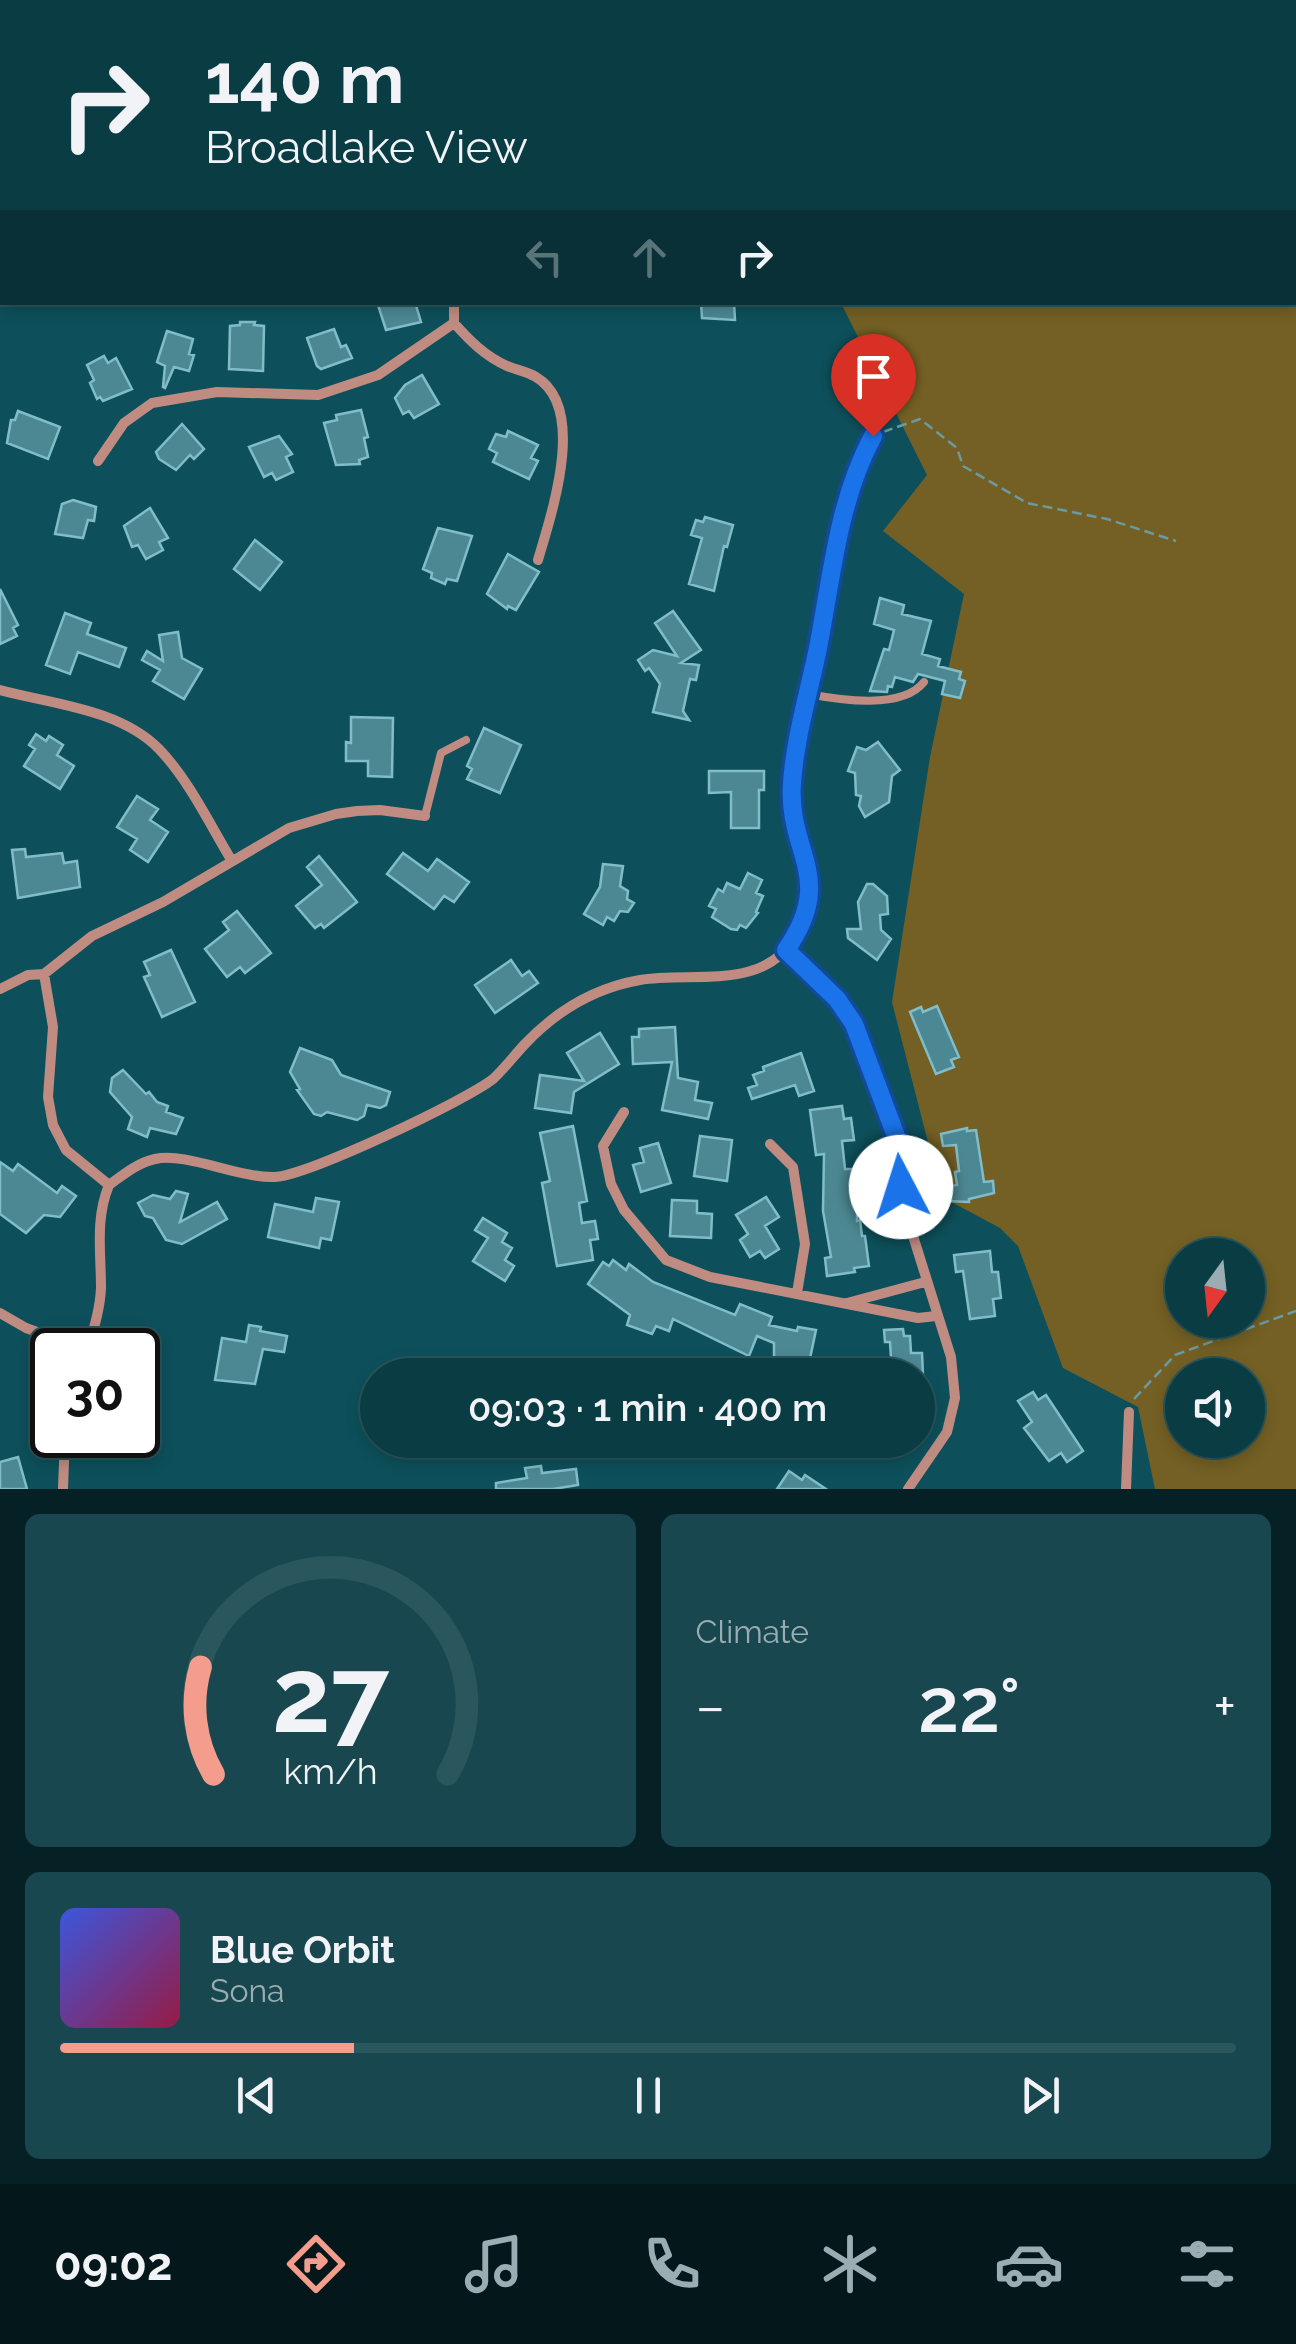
<!DOCTYPE html>
<html lang="en">
<head>
<meta charset="utf-8">
<style>
  body { margin:0; font-family:Raleway,sans-serif; background:#18474f; color:#f1f3f6; height:100vh; display:flex; flex-direction:column; font-size:38px; white-space:nowrap }
  * { box-sizing:border-box; margin:0 }
  p { font-size:32px; color:#99adb2 }
  .icon { flex:none; width:55px; height:55px; fill:none; stroke:currentColor; stroke-width:2; stroke-linecap:round; stroke-linejoin:round }
  .map { position:relative; height:1489px; overflow:hidden }
  .drawer { display:flex; flex-direction:column; gap:25px; padding:25px; background:#062125; flex:1 }
  .drawer>* { flex:none }
  .hud { position:absolute; left:0px; top:0px; width:1298px; height:305px; box-shadow:0 5px 15px #0003,0 0 0 2px #2a565d; background:#0a3c44; color:#f1f3f6; overflow:hidden }
  .needle { width:65px; rotate:195deg }
  .fabs { position:absolute; left:1165px; top:1238px; display:grid; gap:20px }
  .fabs a { display:grid; place-items:center; width:100px; height:100px; border-radius:50%; background:#0a3c44; box-shadow:0 5px 15px #0003,0 0 0 2px #2a565d; font-size:50px }
  .speed { position:absolute; left:30px; top:1328px; display:flex; gap:20px; font-size:50px; font-weight:700; text-align:center }
  .speed>* { display:grid; place-content:center; width:130px; height:130px; border-radius:50%; background:#0a3c44; box-shadow:0 5px 15px #0003,0 0 0 2px #2a565d; line-height:1 }
  .speed .limit { border:5px solid #111; border-radius:15px; background:#fff; color:#111 }
  .pin { position:absolute; display:grid; place-items:center; width:85px; height:85px; color:#fff; margin:-102px -42px; border-radius:50% 50% 50% 0; rotate:-45deg; box-shadow:0 0 10px #0007 }
  .pin .icon { rotate:45deg }
  .me { position:absolute; width:110px; margin:-55px; rotate:355deg; stroke-linejoin:round; filter:drop-shadow(0 0 8px #0008) }
  .turn { display:flex; align-items:center; gap:35px; height:210px; padding:0 40px; font-size:45px }
  .turn .icon { width:130px; height:130px; stroke-width:2.5 }
  .turn b { display:block; font-size:70px; line-height:85px }
  .lanes { display:flex; align-items:center; height:95px; padding:0 40px; background:#0003; justify-content:center; gap:50px; direction:ltr }
  .lanes .off { opacity:.35 }
  .big { font-size:75px; font-weight:600; line-height:1.1 }
  .drawer .card { flex:1; display:flex; flex-direction:column; justify-content:center; gap:15px; min-width:0; padding:0 35px; border-radius:15px; background:#18474f }
  .drawer .dial { align-items:center; gap:0 }
  .dial svg { height:260px; overflow:visible; fill:none; stroke:#2a565d; stroke-width:7; stroke-linecap:round; text-anchor:middle }
  .dial text { fill:#f1f3f6; stroke:none }
  .song { display:flex; align-items:center; gap:30px }
  .cover { width:120px; height:120px; border-radius:15px; background:linear-gradient(135deg,hsl(230 70% 55%),hsl(340 70% 35%)) }
  .played { height:10px; border-radius:5px; background:linear-gradient(90deg,#f49d8d 25%,#2a565d 25%) }
  .keys { display:flex; justify-content:space-around; direction:ltr }
  .heat { display:flex; justify-content:space-between; align-items:center; font-size:55px; direction:ltr }
  .drawer .tiles { flex:1; display:grid; gap:25px; grid-template-columns:1fr 1fr }
  .card:last-child { grid-column:span 2 }
  .trip { position:absolute; left:360px; top:1358px; width:575px; height:100px; border-radius:50px; background:#0a3c44; box-shadow:0 5px 15px #0003,0 0 0 2px #2a565d; font-weight:600; line-height:100px; text-align:center }
  .dock { display:flex; height:160px; justify-content:space-around; align-items:center; background:#04181b; color:#99adb2 }
  .dock .icon { width:70px; height:70px }
  .dock .active { color:#f49d8d }
  .dock b { font-size:45px; color:#f1f3f6 }
  .map>svg:first-child { display:block }
</style>
</head>
<body>
<div class="map">
<svg width="1296" height="1489" viewBox="0 0 1296 1489">
  <rect width="100%" height="100%" fill="#0d505b"/>
  <!-- green -->
  <path fill="#746024" fill-rule="evenodd" d="M89,0H302L306,2H88Z
    M425,0H1296V1489H1155L1138,1407L1063,1368L1018,1246L1000,1228L942,1197L892,1002L930,757L964,594L883,531L927,475L841,303L1295,302V2H414ZM1182,1255H1248V1320H1182ZM1182,1375H1248V1440H1182Z"/>
  <!-- building -->
  <path fill="#4c8893" stroke="#81bdc9" stroke-width="2.5" d="M377,302H415L421,322L386,330Z
    M701,302H734L735,320L702,318Z
    M240,322H255L254,325L264,326L263,371L229,369L230,326L240,325Z
    M334,329L341,347L346,345L352,358L321,369L317,366L307,338Z
    M167,331L193,339L189,354L194,355L189,371L174,367L165,388L163,387L165,366L157,362Z
    M104,356L108,363L116,358L132,389L103,401L100,397L97,399L90,383L94,380L87,365Z
    M422,375L439,404L414,418L409,411L403,414L395,398L405,385Z
    M361,410L368,437L364,438L368,457L359,460L360,464L336,465L324,423L337,420L336,415Z
    M18,411L60,427L48,459L7,443L11,420H15Z
    M182,424L204,449L194,459L190,455L176,470L159,459L156,452Z
    M508,431L538,445L531,458L538,461L529,479L493,462L497,453L489,449L496,434L506,437Z
    M279,436L292,454L286,457L293,472L276,480L272,473L264,477L249,447Z
    M73,500L96,507L94,521L88,520L83,538L55,534L62,504Z
    M150,508L168,538L159,542L163,550L146,559L138,545L132,547L124,526Z
    M705,517L733,525L727,547L724,546L714,591L689,584L702,538L691,535L696,520L703,522Z
    M438,528L472,536L457,581L447,579L445,584L431,578L432,573L423,569Z
    M255,540L282,562L260,590L234,569Z
    M508,554L539,572L516,610L508,606L507,609L487,594Z
    M0,589L18,625L13,628L17,636L0,644Z
    M880,598L904,605L902,614L931,621L922,654L940,659L938,666L961,672L959,679L965,681L960,698L942,694L945,681L918,674L913,682L895,677L892,687L888,686L887,692L870,691L884,649L889,650L894,630L874,624Z
    M673,611L701,650L681,663L699,665L696,680L690,679L683,711L689,720L653,712L660,684L649,668L645,671L638,660L653,650L677,656L655,623Z
    M65,613L91,623L87,634L126,648L119,667L78,652L70,674L46,665Z
    M178,632L182,658L202,669L184,699L153,681L160,670L142,660L147,651L163,661L159,635Z
    M351,717L393,718L392,777L368,776V761H346V742L351,743Z
    M484,728L521,745L500,793L467,779L472,769L467,766Z
    M36,734L46,741L49,736L63,745L57,755L74,766L60,789L24,766L35,749L29,745Z
    M878,742L900,770L892,776L889,802L865,817L859,806L861,796L856,795L855,773L848,771L857,747L866,750Z
    M709,771H764V790H759V828H731V792L709,793Z
    M137,796L158,809L150,820L168,832L148,862L130,850L137,839L117,827Z
    M25,849L26,857L62,853L64,863L77,861L80,887L18,898L12,850Z
    M403,853L428,871L437,859L469,882L454,902L444,896L434,909L387,874Z
    M319,856L357,902L324,928L321,924L315,928L296,906L322,885L307,867Z
    M603,864L623,866L620,886L628,891L627,899L634,903L628,912L620,911L614,921L607,917L603,925L584,914L600,887Z
    M748,873L762,880L756,893L763,896L756,912L758,913L746,928L740,925L737,930L731,929L712,917L716,909L709,906L718,889L723,892L727,883L740,889Z
    M867,884H873L887,896L888,914L880,915L881,930L891,939L877,960L848,938L847,929H861L858,902Z
    M237,911L271,953L245,973L240,967L227,977L205,949L229,930L223,922Z
    M171,950L195,1002L162,1017L144,977L150,975L144,962Z
    M511,960L522,976L529,971L538,983L495,1013L475,985Z
    M937,1006L959,1057L951,1060L954,1067L936,1074L910,1012L921,1007L923,1012Z
    M675,1027L678,1078L698,1082L695,1100L712,1103L708,1119L662,1110L672,1062L633,1064L632,1037H639V1029Z
    M600,1033L619,1064L574,1092L571,1113L535,1108L540,1075L584,1081L567,1053Z
    M300,1048L332,1060L341,1075L390,1092L386,1105L380,1108L367,1105L364,1116L357,1120L327,1112L321,1116L314,1114L297,1090L300,1089L290,1072Z
    M801,1053L814,1091L799,1096L795,1085L752,1099L748,1088L757,1085L753,1075L764,1071L763,1067Z
    M123,1070L146,1094L149,1092L157,1102L168,1106L166,1112L183,1118L176,1134L150,1128L147,1137L128,1129L132,1117L110,1092L112,1078Z
    M842,1106L844,1119L851,1118L854,1140L842,1141L845,1169H857V1221L860,1220L862,1236H865L869,1266L854,1268L855,1272L827,1276L825,1258L831,1257L823,1211L824,1154L816,1155L810,1110Z
    M573,1126L587,1201L579,1203L582,1223L595,1221L598,1239L590,1240L593,1260L557,1266L542,1183L550,1181L540,1133Z
    M967,1128V1131L976,1130L984,1182L993,1181L994,1193L969,1199V1202L947,1201L945,1187L957,1185L955,1172L959,1171L956,1145L943,1146L941,1134Z
    M700,1136L732,1140L727,1181L694,1176Z
    M658,1143L671,1183L641,1192L633,1165L644,1162L640,1148Z
    M0,1162L13,1171L18,1164L57,1193L62,1186L76,1196L60,1217L44,1215L26,1233L0,1214Z
    M176,1191L188,1194L180,1222L217,1202L227,1219L182,1244L166,1240L153,1218L145,1216L138,1203L153,1195L170,1199Z
    M766,1197L779,1217L765,1226L779,1249L765,1258L760,1251L750,1257L740,1240L748,1234L736,1215Z
    M316,1198L339,1202L331,1240L321,1238L319,1248L268,1237L275,1204L313,1212Z
    M672,1200L697,1201V1213L712,1214L711,1238L670,1236Z
    M483,1218L507,1233L502,1242L512,1248L505,1260L514,1266L505,1281L473,1261L488,1238L475,1230Z
    M990,1251L992,1272H998L1001,1298L993,1299L995,1316L970,1319L963,1271L956,1272L954,1255Z
    M613,1260L626,1270L629,1264L653,1282L735,1315L740,1304L772,1317L769,1325L797,1331L798,1327L816,1330L808,1368L774,1361V1343L757,1336L749,1356L673,1319L669,1331L656,1326L652,1334L627,1325L630,1315L588,1284L603,1262L609,1266Z
    M249,1325L261,1327L260,1331L287,1336L284,1352L263,1349L255,1384L215,1380L222,1338L246,1342Z
    M903,1329L904,1336H910L911,1353H922L923,1375H892L890,1342H885L884,1330Z
    M1033,1392L1038,1400L1046,1395L1083,1451L1067,1462L1061,1453L1049,1461L1024,1428L1032,1422L1018,1401Z
    M18,1457L27,1489H0V1462Z
    M541,1466L542,1473L576,1469L578,1485L553,1489H496V1483L527,1478L525,1468Z
    M789,1471L802,1480L805,1475L826,1489H777Z"/>
  <g fill="none" stroke-linecap="round" stroke-linejoin="round">
    <!-- path -->
    <path stroke="#6a9aa2" stroke-width="2.5" stroke-dasharray="10 5" stroke-linecap="butt" d="M883,432L920,419L957,448L963,466L1027,503L1107,519L1176,541
      M1134,1399L1175,1355L1296,1311"/>
    <!-- service -->
    <path stroke="#c08c82" stroke-width="8" d="M808,694C840,700 902,710 924,682
      M425,816L441,753L466,740"/>
    <!-- minor -->
    <path stroke="#c08c82" stroke-width="10" d="M0,10L2,6
      M0,147L2,151
      M0,244L2,240
      M454,323C470,341 485,356 507,366C517,370 528,372 536,377C588,408 551,515 538,560
      M98,461L124,423L152,403L217,392L318,395L378,375L454,323V302
      M0,690C52,704 120,709 159,749C189,780 210,825 232,861
      M786,950L837,999L855,1024L896,1136L903,1204L951,1357L955,1398L947,1432L908,1489
      M44,974L53,1027L48,1097L53,1125L66,1150L109,1185C95,1219 101,1252 101,1288C100,1309 94,1330 87,1350
      M0,989L28,975L44,974L92,936L163,902L289,828L336,814L357,811L380,810L425,816
      M624,1112L603,1146L611,1184L624,1210L666,1260L710,1277L918,1318L936,1316
      M770,1144L793,1167L805,1244L797,1293
      M109,1185C123,1175 137,1163 155,1159C186,1152 238,1178 274,1177C307,1176 465,1101 493,1079C504,1069 513,1057 524,1045C555,1012 594,988 640,980C693,971 766,993 797,933C828,875 790,845 792,787C793,743 808,697 816,654C831,580 837,503 873,436
      M847,1303L925,1282
      M0,1313L26,1328L87,1350
      M63,1489L65,1435
      M1126,1489L1129,1412"/>
  </g>
  <g fill="none" stroke-linecap="round" stroke-linejoin="round">
    <!-- route casing -->
    <g stroke="#114b97" stroke-width="25">
      <path id="route" d="M873,436C838,501 832,576 818,648C809,692 795,738 792,783C787,854 837,876 786,950L837,999L854,1024L896,1136L901,1187"/>
    </g>
    <!-- route -->
    <use href="#route" stroke="#1a73e8" stroke-width="18"/>
  </g>
</svg>
<div class="fabs">
<a><svg class="needle" viewBox="-14 -14 28 28"><path d="M0-13l5 13h-10z" fill="#e53935"/><path d="M0 13l5-13h-10z" fill="#99adb2"/></svg></a>
<a><svg class="icon" aria-label="sound" viewBox="0 0 24 24"><path d="M4 9h4l5-4v14l-5-4H4zM17 9q2 3 0 6"/></svg></a>
</div>
<div class="speed"><div class="limit">30</div></div>
<div class="pin" style="left:873px;top:436px;background:#d93025"><svg class="icon" aria-label="arrive" viewBox="0 0 24 24"><path d="M6 21V4h12l-3 4 3 4H6"/></svg></div>
<svg class="me" style="left:901px;top:1187px" viewBox="-20 -20 40 40"><circle r="19" fill="#fff"/><path d="M0-13L10 11 0 6-10 11z" fill="#1a73e8"/></svg>
<div class="trip">09:03 · 1 min · 400 m</div>
<div class="hud">
<div class="turn"><svg class="icon" aria-label="right" viewBox="0 0 24 24"><path d="M7 20v-9h11M14 6l5 5-5 5"/></svg><div><b>140 m</b>Broadlake View</div></div>
<div class="lanes"><svg class="icon off" aria-label="left" viewBox="0 0 24 24"><path d="M17 20v-9H6M10 6l-5 5 5 5"/></svg><svg class="icon off" aria-label="ahead" viewBox="0 0 24 24"><path d="M12 20V5M6 11l6-6 6 6"/></svg><svg class="icon" aria-label="right" viewBox="0 0 24 24"><path d="M7 20v-9h11M14 6l5 5-5 5"/></svg></div>
</div>
</div>
<section class="drawer">
<div class="tiles">
<div class="card dial"><svg viewBox="0 0 100 80">
<path d="M14 69A42 42 0 1 1 86 69"/>
<path d="M14 69A42 42 0 0 1 10 36" stroke="#f49d8d"/>
<text x="50" y="56" font-size="32" font-weight="700">27</text>
<text x="50" y="72" font-size="11">km/h</text>
</svg></div>
<div class="card"><p>Climate</p>
<div class="heat"><a>−</a><b class="big">22°</b><a>+</a></div>
</div>
<div class="card">
<div class="song"><i class="cover"></i><div><b>Blue Orbit</b><p>Sona</p></div></div>
<div class="played"></div>
<div class="keys"><svg class="icon" aria-label="previous" viewBox="0 0 24 24"><path d="M18 5L8 12l10 7zM5 5v14"/></svg><svg class="icon" aria-label="pause" viewBox="0 0 24 24"><path d="M8 5v14M16 5v14"/></svg><svg class="icon" aria-label="next" viewBox="0 0 24 24"><path d="M6 5l10 7-10 7zM19 5v14"/></svg></div>
</div>
</div>
</section>
<nav class="dock">
<b>09:02</b>
<svg class="icon active" aria-label="directions" viewBox="0 0 24 24"><path d="M12 3l9 9-9 9-9-9zM9 14v-3h6M13 9l2 2-2 2"/></svg>
<svg class="icon" aria-label="music" viewBox="0 0 24 24"><path d="M9 18V5l10-2v13"/><circle cx="6" cy="18" r="3"/><circle cx="16" cy="16" r="3"/></svg>
<svg class="icon" aria-label="phone" viewBox="0 0 24 24"><path d="M5 4h4l2 5-3 2q2 4 5 5l2-3 5 2v4C11 20 4 13 5 4z"/></svg>
<svg class="icon" aria-label="climate" viewBox="0 0 24 24"><path d="M12 3v18M4 7l16 10M4 17L20 7"/></svg>
<svg class="icon" aria-label="car" viewBox="0 0 24 24"><path d="M5 17H2v-5l4-1 3-4h7l3 4 3 1v5h-3M9 17h6M6 11h13"/><circle cx="7" cy="17" r="2"/><circle cx="17" cy="17" r="2"/></svg>
<svg class="icon" aria-label="filters" viewBox="0 0 24 24"><path d="M4 7h16M4 17h16"/><circle cx="9" cy="7" r="2"/><circle cx="15" cy="17" r="2"/></svg>
</nav>
</body>
</html>
